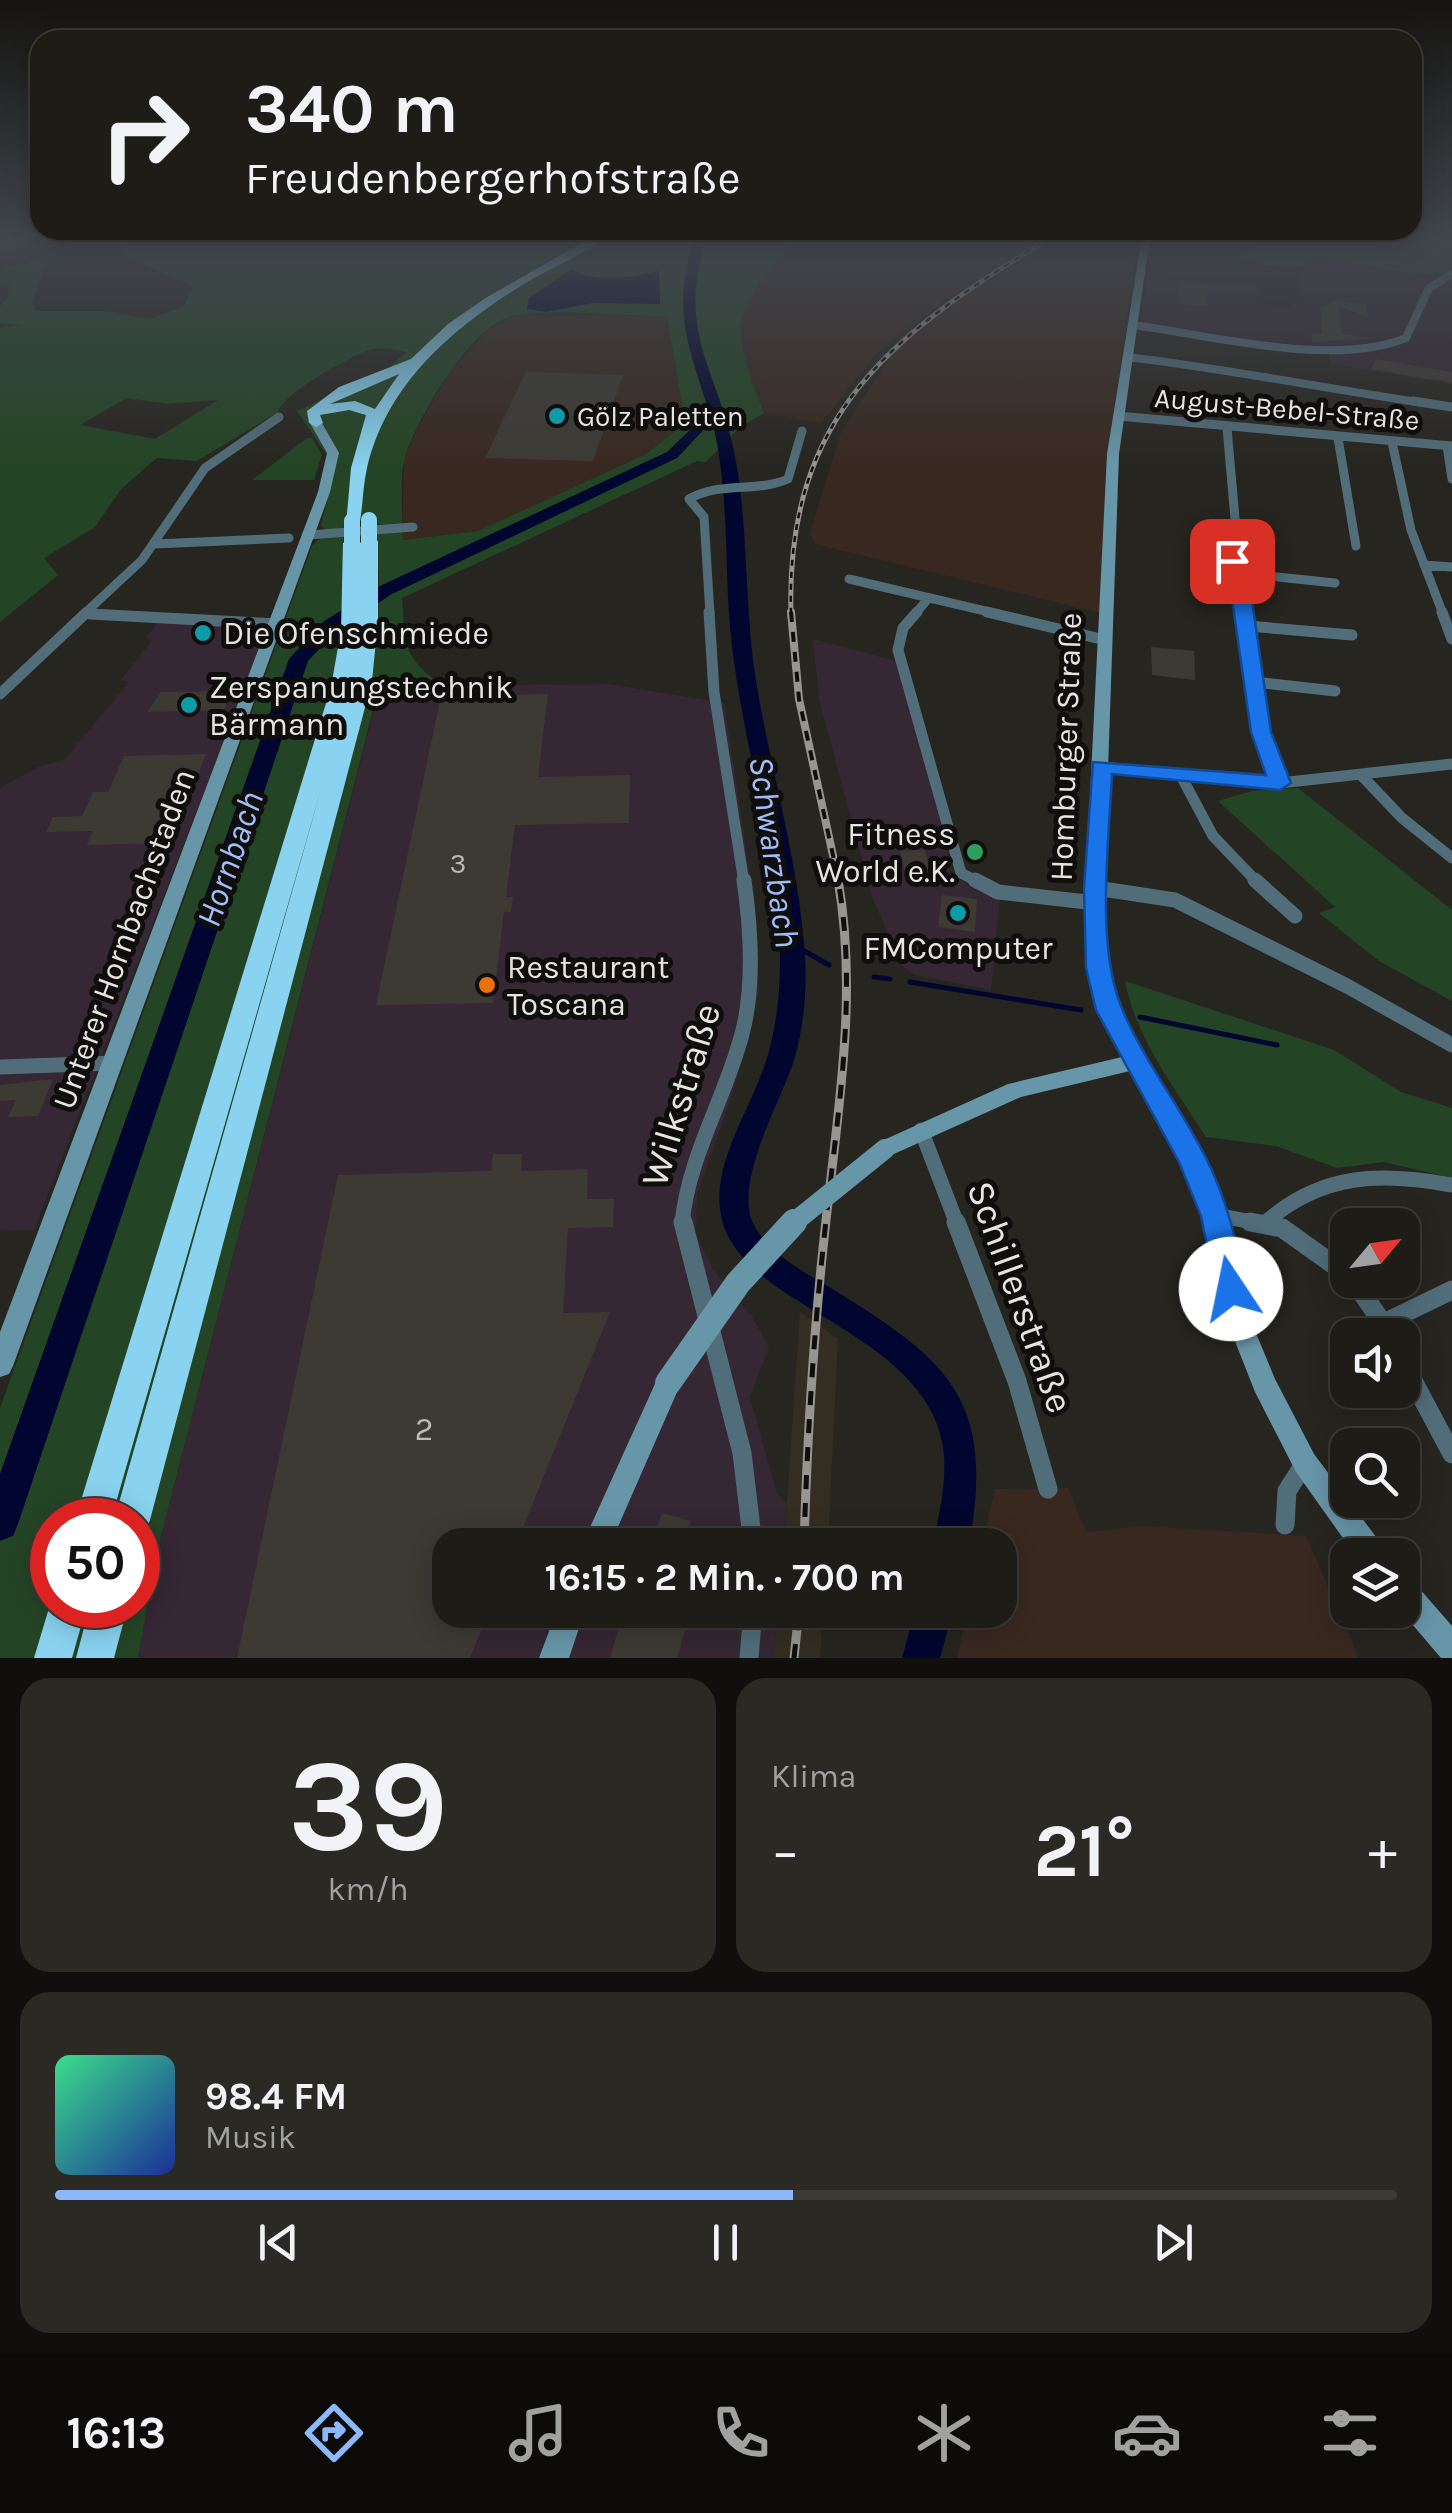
<!DOCTYPE html>
<html lang="de">
<head>
<meta charset="utf-8">
<style>
  body { margin:0; font-family:Karla,sans-serif; background:#2a2924; color:#f1f3f6; height:100vh; display:flex; flex-direction:column; font-size:38px; white-space:nowrap }
  * { box-sizing:border-box; margin:0 }
  p { font-size:32px; color:#a0a1a1 }
  .icon { flex:none; width:55px; height:55px; fill:none; stroke:currentColor; stroke-width:2; stroke-linecap:round; stroke-linejoin:round }
  .map { position:relative; height:1658px; overflow:hidden }
  .side { display:flex; flex-direction:column; gap:20px; padding:20px; background:#100f0d; flex:1 }
  .side>* { flex:none }
  .top-card { position:absolute; left:30px; top:30px; width:1392px; height:210px; border-radius:30px; box-shadow:0 5px 25px #0003,0 0 0 2px #3b3a36; background:#1d1c17; color:#f1f3f6; overflow:hidden }
  .needle { width:65px; rotate:61deg }
  .buttons { position:absolute; left:1330px; top:1208px; display:grid; gap:20px }
  .buttons a { display:grid; place-items:center; width:90px; height:90px; border-radius:20px; background:#1d1c17; box-shadow:0 5px 25px #0003,0 0 0 2px #3b3a36; font-size:50px }
  .speed { position:absolute; left:30px; top:1498px; display:flex; gap:20px; font-size:50px; font-weight:700; text-align:center }
  .speed>* { display:grid; place-content:center; width:130px; height:130px; border-radius:50%; background:#1d1c17; box-shadow:0 5px 25px #0003,0 0 0 2px #3b3a36; line-height:1 }
  .speed .limit { border:15px solid #d22; background:#fff; color:#111 }
  .pin { position:absolute; display:grid; place-items:center; width:85px; height:85px; color:#fff; margin:-42px; border-radius:20px; box-shadow:0 5px 15px #0006 }
  .me { position:absolute; width:110px; margin:-55px; rotate:349deg; stroke-linejoin:round; filter:drop-shadow(0 0 8px #0008) }
  .turn { display:flex; align-items:center; gap:35px; height:210px; padding:0 50px; font-size:45px }
  .turn .icon { width:130px; height:130px; stroke-width:2.5 }
  .turn b { display:block; font-size:70px; line-height:85px }
  .big { font-size:75px; font-weight:700; line-height:1.1 }
  .side .widget { flex:1; display:flex; flex-direction:column; justify-content:center; gap:15px; min-width:0; padding:0 35px; border-radius:30px; background:#2a2924 }
  .side .dial { align-items:center; gap:0 }
  .dial b { font-size:130px; line-height:1 }
  .song { display:flex; align-items:center; gap:30px }
  .cover { width:120px; height:120px; border-radius:15px; background:linear-gradient(135deg,hsl(150 70% 55%),hsl(230 70% 35%)) }
  .played { height:10px; border-radius:5px; background:linear-gradient(90deg,#8cb9fc 55%,#3b3a36 55%) }
  .keys { display:flex; justify-content:space-around; direction:ltr }
  .heat { display:flex; justify-content:space-between; align-items:center; font-size:55px; direction:ltr }
  .side .tiles { flex:1; display:grid; gap:20px; grid-template-columns:1fr 1fr }
  .widget:last-child { grid-column:span 2 }
  .trip { position:absolute; left:432px; top:1528px; width:585px; height:100px; border-radius:30px; background:#1d1c17; box-shadow:0 5px 25px #0003,0 0 0 2px #3b3a36; font-weight:700; line-height:100px; text-align:center }
  .tab-bar { display:flex; height:160px; justify-content:space-around; align-items:center; background:#0c0b09; color:#a0a1a1 }
  .tab-bar .icon { width:70px; height:70px }
  .tab-bar .on { color:#8cb9fc }
  .tab-bar b { font-size:45px; color:#f1f3f6 }
  .map>svg:first-child { display:block }
</style>
</head>
<body>
<div class="map">
<svg width="1452" height="1658" viewBox="0 0 1452 1658">
  <rect width="100%" height="100%" fill="#27251f"/>
  <!-- commercial -->
  <path fill="#352734" d="M1306,260L1396,268L1431,277L1452,271V384L1329,364V354L1139,328L1147,279L1258,285L1261,305L1291,308L1293,297H1300V266Z
    M159,621L268,627L34,1230L0,1231V788L38,767L64,760L129,682L121,680L151,641L146,638Z
    M813,639L896,661L945,834L950,873L978,892L1000,898L991,990L915,975L903,967L872,897L819,699Z
    M608,684L724,703L754,902L759,990L733,1092L697,1195L696,1235L713,1269L751,1315L769,1347L750,1397L777,1494L787,1503L784,1545H450V1610H778L773,1658H138L158,1548L380,686Z"/>
  <!-- industrial -->
  <path fill="#392820" d="M795,237H1048L939,304L877,353L821,423L764,413L740,352L738,330L751,293Z
    M1058,237H1138L1108,451L1101,613L815,544L810,534L841,432L891,355L937,314Z
    M513,316H667L685,423L646,454L478,531L402,540L404,458L422,420L451,370L488,331Z
    M1068,1488L1086,1532L1142,1526L1306,1536L1359,1658H957L968,1610H1000V1545H982L995,1489Z"/>
  <!-- built -->
  <path fill="#332d22" d="M800,1312L838,1339L828,1545H784Z
    M778,1610H823L820,1658H773Z"/>
  <!-- green -->
  <path fill="#244525" fill-rule="evenodd" d="M126,237H795C732,317 727,317 764,413L739,428L706,462L697,461L402,598C405,644 403,660 445,686L379,687L158,1548L138,1658H0V1408L312,546L319,539L343,536V543L377,541L378,534L402,531L403,540L478,531L646,454L685,423L667,316C628,316 547,308 512,316C471,325 419,416 406,454C399,474 403,502 402,524L378,527V519L344,522L343,530L324,529L321,525L339,454H326L297,411L388,369L406,352C395,350 379,346 367,351C347,358 284,393 278,412L197,461L157,458L121,489L95,527L44,558L58,575L0,622V328L21,325L0,323V306L8,297L9,284H0V270L49,256L32,302L36,311H103L150,319L184,306L193,286L122,255ZM127,398L168,404L218,400L155,439L80,425ZM379,569L378,617L340,635L342,587ZM52,1520H138V1605H52Z
    M1253,237H1414L1452,243V271C1420,282 1353,259 1314,259C1308,259 1305,264 1301,266C1286,272 1246,261 1233,253L1247,254L1259,245Z
    M307,438H312L322,455L314,480H252Z
    M1298,788L1452,910V1001L1379,961L1319,913L1335,907L1218,801L1252,791Z
    M1125,981L1334,1050L1401,1092L1452,1108V1178L1384,1162L1337,1168L1276,1146L1206,1137C1175,1088 1136,1039 1125,981Z"/>
  <!-- water -->
  <path fill="#00062f" d="M572,269C600,285 629,277 659,271L660,304L593,303L547,312L527,309L529,298Z"/>
  <g fill="none" stroke-linecap="round" stroke-linejoin="round">
    <!-- stream -->
    <path stroke="#00062f" stroke-width="5" d="M792,944L829,965
      M874,977L890,979
      M910,982L1081,1010
      M1140,1017L1277,1045"/>
    <!-- river -->
    <path fill="#00062f" fill-rule="evenodd" d="M695,237H707C675,334 718,367 735,456C749,530 744,606 756,681C771,772 799,863 805,956C807,990 804,1027 794,1060C781,1102 732,1184 754,1225C769,1254 803,1271 829,1287C948,1360 996,1398 969,1545H933C939,1515 946,1486 944,1455C937,1368 836,1329 774,1285C751,1268 726,1245 721,1215C711,1165 750,1110 765,1064C773,1041 777,1015 779,990C787,878 745,758 732,646C723,572 731,495 712,421L677,458L392,594L337,630L308,661L18,1524L13,1536L0,1541V1474L289,659L323,622L380,586L667,452L693,427L707,405C686,340 672,305 695,237Z
      M915,1610H953L940,1658H902Z"/>
  </g>
  <!-- building -->
  <path fill="#3d3a34" d="M1180,282L1208,284L1207,306L1178,304Z
    M1337,301L1366,304L1368,317L1339,306L1342,334L1374,339L1312,342L1311,333L1322,334L1320,306Z
    M1376,359L1452,372V383L1371,369Z
    M526,372L623,375L593,461L485,458Z
    M1151,647L1194,651L1195,680L1152,675Z
    M231,691L224,710L147,712L161,692Z
    M548,694L538,777L630,775L629,823L515,825L506,897H513L511,912H504L493,1003L376,1005L441,696Z
    M206,754L184,814H176L164,843L87,845L93,831L46,832L53,817L82,816L93,792H108L124,756Z
    M925,850L931,877H906L900,851Z
    M942,895L977,899L975,932L938,927Z
    M53,1079L38,1116L8,1117L16,1100L0,1101V1085Z
    M493,1154H522L521,1171L588,1169L587,1199H614L613,1227L568,1228L563,1313L610,1312L516,1545H450V1610H489L470,1658H237L338,1175L491,1171Z
    M662,1513L690,1521L687,1532L722,1541V1545H652Z
    M624,1610H691L677,1658H610Z"/>
  <g fill="none" stroke-linecap="round" stroke-linejoin="round">
    <!-- street-far4 -->
    <path stroke="#516d79" stroke-width="8" d="M1133,325C1211,335 1332,368 1406,338L1429,288L1452,274
      M1127,357C1229,369 1328,389 1430,404"/>
    <!-- street-far3 -->
    <path stroke="#516d79" stroke-width="9" d="M1413,401L1452,407
      M1118,416L1452,446
      M1227,428L1237,541
      M1338,438L1356,546
      M1392,442L1411,530L1443,614
      M1447,446L1452,479
      M309,535L413,527
      M155,544L289,538
      M1232,561L1249,614
      M1424,565L1452,567
      M1239,573L1335,583
      M849,579L998,614
      M84,614L142,560L205,468L279,417
      M90,614H98
      M710,614L704,517L689,499C720,481 756,493 788,479L802,431
      M915,614L927,600"/>
    <!-- street-far2 -->
    <path stroke="#516d79" stroke-width="11" d="M709,612L714,692L744,883
      M917,612L903,628L898,650L961,873L980,883
      M987,612L1105,640
      M1248,612L1261,731L1280,783
      M1442,612L1452,639
      M90,614L277,624
      M1248,626L1352,635
      M1255,682L1335,691
      M0,694L87,612
      M1101,767L1280,783L1452,764
      M1180,774L1213,836L1258,883
      M1362,776L1402,818L1452,858"/>
    <!-- street-far1 -->
    <path stroke="#516d79" stroke-width="15" d="M975,880L998,892L1096,903
      M1255,880L1295,916
      M1096,888L1175,900L1347,986L1452,1045
      M0,1067L113,1063
      M921,1130L957,1224
      M1216,1215L1263,1224
      M1266,1222C1322,1173 1381,1172 1452,1185
      M682,1224C688,1157 725,1099 742,1034C755,985 751,929 744,880"/>
    <!-- street -->
    <path stroke="#516d79" stroke-width="19" d="M683,1222L742,1453L753,1545
      M956,1222L1017,1381L1048,1489
      M1250,1222L1282,1228L1348,1275
      M1353,1280L1391,1335
      M1386,1322L1452,1290
      M1402,1360L1452,1454
      M1285,1525L1287,1491L1305,1463
      M749,1658L753,1610"/>
    <!-- secondary -->
    <path fill="#6896a9" fill-rule="evenodd" d="M1142,237H1150L1119,454L1105,856L1108,968L1129,1033L1193,1139L1228,1215L1251,1321L1275,1379L1314,1454L1382,1545L1386,1555H1355L1296,1472L1255,1392L1227,1321L1204,1215L1175,1147L1130,1071L1021,1097L885,1158L877,1155L874,1149L877,1143L1008,1084L1122,1057L1109,1034L1088,968L1087,856L1107,454Z
      M316,420L322,423L339,453L330,492L13,1366L9,1374L0,1377V1332L318,492L327,453L310,423Z
      M668,1371L677,1375L681,1383L610,1545H582L659,1375Z
      M1402,1576L1412,1580L1452,1626V1658H1441L1400,1610H1402Z
      M557,1610H585L569,1658H539Z"/>
    <!-- highway -->
    <path fill="#89d2f0" fill-rule="evenodd" d="M592,237H607C583,255 553,267 527,282C455,326 387,382 367,468C363,485 363,504 360,521L352,526L346,525L351,468L366,415L349,410L320,415L323,423L316,427L309,423L307,411L339,387L411,359L448,324L484,299ZM399,374L375,409L355,401L330,404Z
      M369,536L378,541V621L372,681L150,1520L145,1532L138,1535V1520H114L322,786L111,1520H75L331,687L341,630L343,543L352,538L360,543Z
      M52,1598V1605H87L72,1658H34Z
      M90,1605H128L114,1658H76Z"/>
    <!-- rail-far2 casing -->
    <g stroke="#979590" stroke-width="5">
      <path id="rail-far2" d="M791,614C785,412 896,331 1052,237"/>
    </g>
    <!-- rail-far1 casing -->
    <g stroke="#979590" stroke-width="8">
      <path id="rail-far1" d="M791,612L799,699L839,883"/>
    </g>
    <!-- rail casing -->
    <g stroke="#979590" stroke-width="9">
      <path id="rail" d="M804,1545C807,1443 813,1341 824,1239C836,1122 859,998 838,880
        M794,1658L799,1610"/>
    </g>
    <!-- rail-far2 -->
    <use href="#rail-far2" stroke="#0f0e0c" stroke-width="2.5" stroke-dasharray="6" stroke-linecap="butt"/>
    <!-- rail-far1 -->
    <use href="#rail-far1" stroke="#0f0e0c" stroke-width="4" stroke-dasharray="10" stroke-linecap="butt"/>
    <!-- rail -->
    <use href="#rail" stroke="#0f0e0c" stroke-width="5" stroke-dasharray="14" stroke-linecap="butt"/>
    <!-- secondary-bridge-far1 -->
    <path stroke="#6896a9" stroke-width="20" d="M792,1224L885,1149"/>
    <!-- secondary-bridge -->
    <path stroke="#6896a9" stroke-width="26" d="M668,1383L738,1283L794,1222"/>
    <!-- highway-bridge -->
    <path stroke="#89d2f0" stroke-width="16" d="M369,520V541
      M352,521V543"/>
  </g>
  <!-- sky -->
  <linearGradient id="sky" x2="0" y2="1"><stop stop-color="#151411"/><stop offset="0.51" stop-color="#41464d"/><stop offset="1" stop-color="#41464d" stop-opacity="0"/></linearGradient>
  <rect width="1452" height="469" fill="url(#sky)"/>
  <!-- route -->
  <path fill="#1a73e8" stroke="#114b97" stroke-width="2.5" d="M1226,557H1238L1248,573L1271,732L1291,783L1280,790L1112,774C1109,843 1095,947 1123,1011C1145,1062 1181,1108 1206,1158C1227,1200 1237,1243 1247,1289L1242,1299L1231,1303L1220,1299L1216,1289L1201,1216L1179,1162L1096,1010L1086,968L1084,888L1093,762L1266,775L1251,732Z"/>
  <!-- markers -->
  <g fill="#0f9aa8" stroke="#0f0e0c" stroke-width="4">
    <circle cx="557" cy="416" r="10"/>
    <circle cx="203" cy="633" r="10"/>
    <circle cx="189" cy="705" r="10"/>
    <circle cx="958" cy="913" r="10"/>
  </g>
  <circle fill="#2e9e5b" stroke="#0f0e0c" stroke-width="4" cx="975" cy="852" r="10"/>
  <circle fill="#e8710a" stroke="#0f0e0c" stroke-width="4" cx="487" cy="985" r="10"/>
  <g text-anchor="middle" dominant-baseline="central" stroke-width="10" stroke-linejoin="round" paint-order="stroke">
    <!-- far-street labels -->
    <g font-size="28" fill="#e7e5e1" stroke="#0f0e0c">
      <text transform="translate(1287 409) rotate(5)">August-Bebel-Straße</text>
    </g>
    <!-- far-poi labels -->
    <g font-size="28" fill="#e7e5e1" stroke="#0f0e0c" text-anchor="start">
      <text x="577" y="416">Gölz Paletten</text>
    </g>
    <!-- number labels -->
    <g font-size="28" fill="#bcbab6">
      <text x="458" y="863">3</text>
    </g>
    <!-- poi labels -->
    <g font-size="32" fill="#e7e5e1" stroke="#0f0e0c" text-anchor="start">
      <text x="223" y="633">Die Ofenschmiede</text>
      <text x="209" y="687">Zerspanungstechnik<tspan x="209" dy="37">Bärmann</tspan></text>
      <text x="955" y="834" text-anchor="end">Fitness<tspan x="955" dy="37">World e.K.</tspan></text>
      <text x="958" y="948" text-anchor="middle">FMComputer</text>
      <text x="507" y="967">Restaurant<tspan x="507" dy="37">Toscana</tspan></text>
    </g>
    <!-- street labels -->
    <g font-size="32" fill="#e7e5e1" stroke="#0f0e0c">
      <text transform="translate(1066 747) rotate(-88)">Homburger Straße</text>
      <text transform="translate(124 939) rotate(-70)">Unterer Hornbachstaden</text>
    </g>
    <!-- near-number labels -->
    <g font-size="32" fill="#bcbab6">
      <text x="424" y="1429">2</text>
    </g>
    <!-- water labels -->
    <g font-size="35" font-style="italic" fill="#a0befa" stroke="#0f0e0c">
      <text transform="translate(774 852) rotate(82)">Schwarzbach</text>
      <text transform="translate(230 859) rotate(-71)">Hornbach</text>
    </g>
    <!-- near-street labels -->
    <g font-size="38" fill="#e7e5e1" stroke="#0f0e0c">
      <text transform="translate(681 1095) rotate(-73)">Wilkstraße</text>
      <text transform="translate(1020 1297) rotate(70)">Schillerstraße</text>
    </g>
  </g>
</svg>
<div class="buttons">
<a><svg class="needle" viewBox="-14 -14 28 28"><path d="M0-13l5 13h-10z" fill="#e53935"/><path d="M0 13l5-13h-10z" fill="#a0a1a1"/></svg></a>
<a><svg class="icon" aria-label="sound" viewBox="0 0 24 24"><path d="M4 9h4l5-4v14l-5-4H4zM17 9q2 3 0 6"/></svg></a>
<a><svg class="icon" aria-label="search" viewBox="0 0 24 24"><circle cx="10" cy="10" r="6"/><path d="M15 15l6 6"/></svg></a>
<a><svg class="icon" aria-label="layers" viewBox="0 0 24 24"><path d="M12 4l9 5-9 5-9-5zM3 14l9 5 9-5"/></svg></a>
</div>
<div class="speed"><div class="limit">50</div></div>
<div class="pin" style="left:1232px;top:561px;background:#d93025"><svg class="icon" aria-label="arrive" viewBox="0 0 24 24"><path d="M6 21V4h12l-3 4 3 4H6"/></svg></div>
<svg class="me" style="left:1231px;top:1289px" viewBox="-20 -20 40 40"><circle r="19" fill="#fff"/><path d="M0-13L10 11 0 6-10 11z" fill="#1a73e8"/></svg>
<div class="trip">16:15 · 2 Min. · 700 m</div>
<div class="top-card">
<div class="turn"><svg class="icon" aria-label="right" viewBox="0 0 24 24"><path d="M7 20v-9h11M14 6l5 5-5 5"/></svg><div><b>340 m</b>Freudenbergerhofstraße</div></div>
</div>
</div>
<section class="side">
<div class="tiles">
<div class="widget dial"><b>39</b><p>km/h</p></div>
<div class="widget"><p>Klima</p>
<div class="heat"><a>−</a><b class="big">21°</b><a>+</a></div>
</div>
<div class="widget">
<div class="song"><i class="cover"></i><div><b>98.4 FM</b><p>Musik</p></div></div>
<div class="played"></div>
<div class="keys"><svg class="icon" aria-label="previous" viewBox="0 0 24 24"><path d="M18 5L8 12l10 7zM5 5v14"/></svg><svg class="icon" aria-label="pause" viewBox="0 0 24 24"><path d="M8 5v14M16 5v14"/></svg><svg class="icon" aria-label="next" viewBox="0 0 24 24"><path d="M6 5l10 7-10 7zM19 5v14"/></svg></div>
</div>
</div>
</section>
<nav class="tab-bar">
<b>16:13</b>
<svg class="icon on" aria-label="directions" viewBox="0 0 24 24"><path d="M12 3l9 9-9 9-9-9zM9 14v-3h6M13 9l2 2-2 2"/></svg>
<svg class="icon" aria-label="music" viewBox="0 0 24 24"><path d="M9 18V5l10-2v13"/><circle cx="6" cy="18" r="3"/><circle cx="16" cy="16" r="3"/></svg>
<svg class="icon" aria-label="phone" viewBox="0 0 24 24"><path d="M5 4h4l2 5-3 2q2 4 5 5l2-3 5 2v4C11 20 4 13 5 4z"/></svg>
<svg class="icon" aria-label="climate" viewBox="0 0 24 24"><path d="M12 3v18M4 7l16 10M4 17L20 7"/></svg>
<svg class="icon" aria-label="car" viewBox="0 0 24 24"><path d="M5 17H2v-5l4-1 3-4h7l3 4 3 1v5h-3M9 17h6M6 11h13"/><circle cx="7" cy="17" r="2"/><circle cx="17" cy="17" r="2"/></svg>
<svg class="icon" aria-label="filters" viewBox="0 0 24 24"><path d="M4 7h16M4 17h16"/><circle cx="9" cy="7" r="2"/><circle cx="15" cy="17" r="2"/></svg>
</nav>
</body>
</html>
